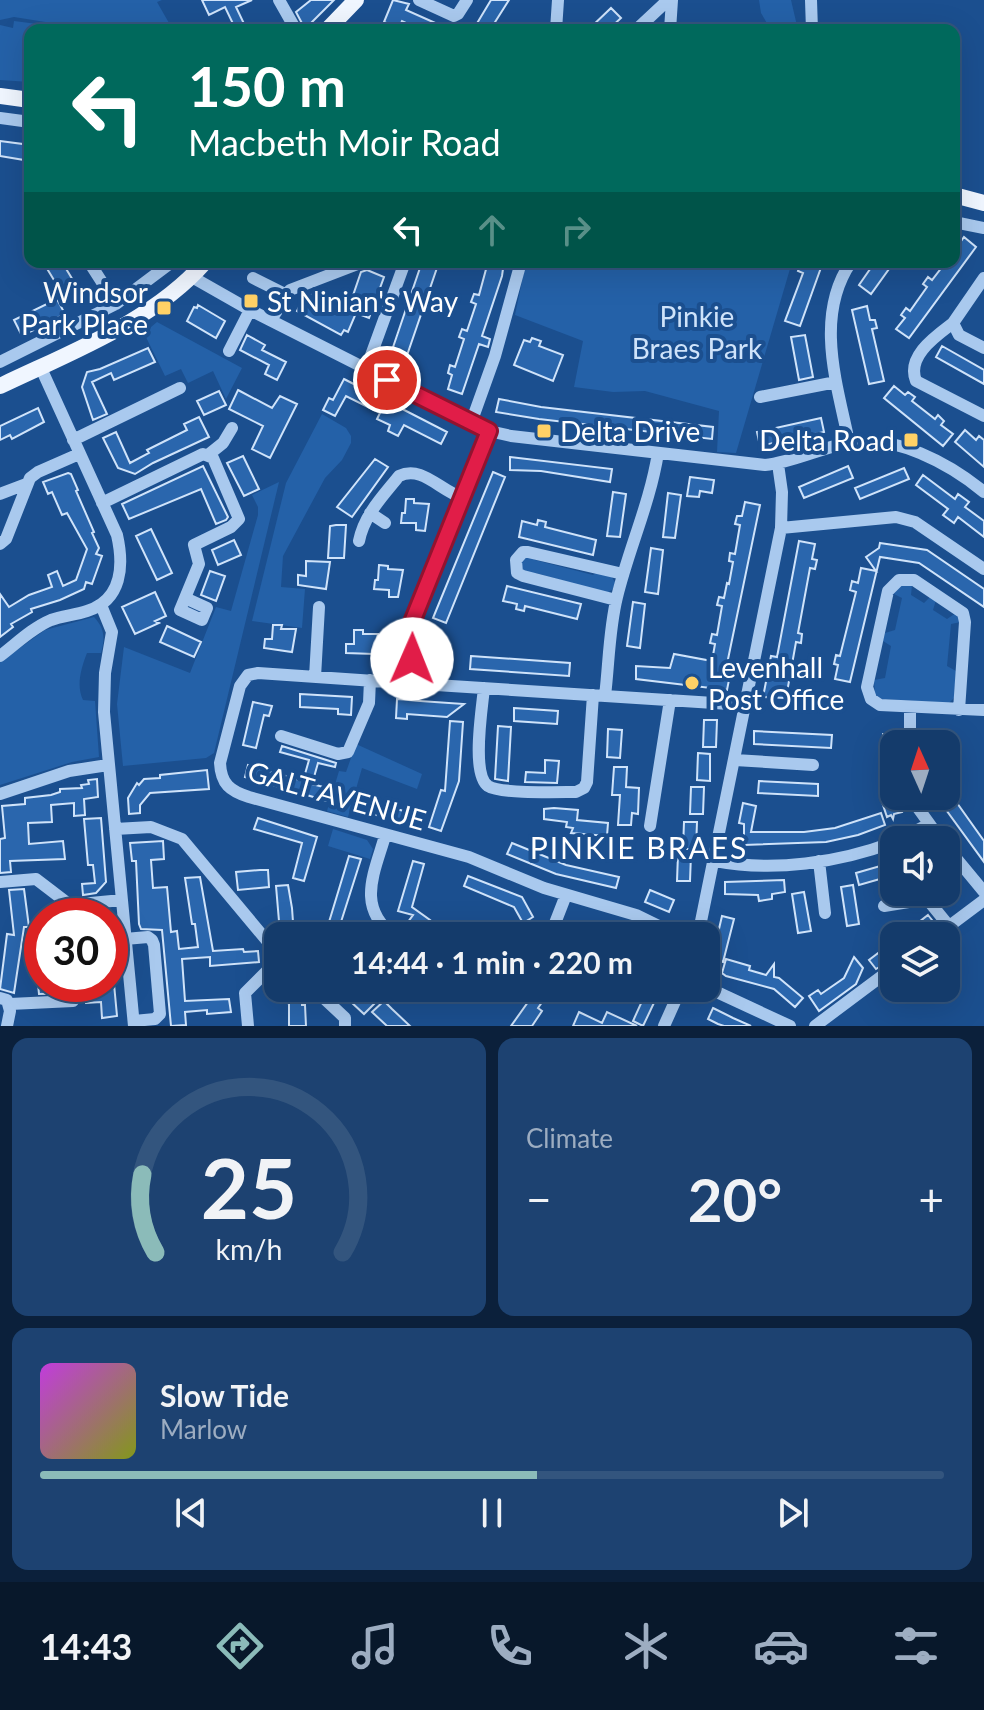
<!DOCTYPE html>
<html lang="en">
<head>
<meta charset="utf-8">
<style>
  body { margin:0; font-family:Lato,sans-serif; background:#1d4271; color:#f1f3f6; height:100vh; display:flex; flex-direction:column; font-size:30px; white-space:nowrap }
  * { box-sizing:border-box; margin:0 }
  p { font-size:26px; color:#9dadc1 }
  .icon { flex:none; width:44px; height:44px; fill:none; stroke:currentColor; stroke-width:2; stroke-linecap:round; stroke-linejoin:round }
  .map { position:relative; height:1026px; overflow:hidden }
  .sheet { display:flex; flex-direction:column; gap:12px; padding:12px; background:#0b203b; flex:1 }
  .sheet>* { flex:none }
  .hud { position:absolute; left:24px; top:24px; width:936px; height:244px; border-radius:16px; box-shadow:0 8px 32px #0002,0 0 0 2px #33557e; background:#00695c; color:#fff; overflow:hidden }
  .needle { width:52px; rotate:357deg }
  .tools { position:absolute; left:880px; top:730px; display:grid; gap:16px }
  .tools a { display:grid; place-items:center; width:80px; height:80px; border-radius:16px; background:#143b6b; box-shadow:0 8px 32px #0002,0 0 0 2px #33557e; font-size:40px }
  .speed { position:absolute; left:24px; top:898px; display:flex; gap:16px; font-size:40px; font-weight:700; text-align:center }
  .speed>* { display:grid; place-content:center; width:104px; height:104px; border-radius:50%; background:#143b6b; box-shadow:0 8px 32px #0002,0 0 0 2px #33557e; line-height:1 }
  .speed .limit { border:12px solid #d22; background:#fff; color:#111 }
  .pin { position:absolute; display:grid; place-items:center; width:68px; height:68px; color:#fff; margin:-34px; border:4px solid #fff; border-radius:50%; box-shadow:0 2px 8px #0007 }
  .me { position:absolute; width:88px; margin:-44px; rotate:1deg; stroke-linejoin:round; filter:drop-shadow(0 0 6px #0008) }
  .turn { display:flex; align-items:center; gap:28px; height:168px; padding:0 32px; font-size:36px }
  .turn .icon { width:104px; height:104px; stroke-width:2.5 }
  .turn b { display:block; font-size:56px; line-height:68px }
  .lanes { display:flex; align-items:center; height:76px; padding:0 32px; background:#0003; justify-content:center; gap:40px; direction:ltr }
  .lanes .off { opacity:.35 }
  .big { font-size:60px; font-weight:700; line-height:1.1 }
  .sheet .tile { flex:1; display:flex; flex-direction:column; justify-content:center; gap:12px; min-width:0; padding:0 28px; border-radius:16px; background:#1d4271 }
  .sheet .dial { align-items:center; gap:0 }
  .dial svg { height:208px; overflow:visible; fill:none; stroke:#33557e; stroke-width:7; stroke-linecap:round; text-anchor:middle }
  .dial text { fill:#f1f3f6; stroke:none }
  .song { display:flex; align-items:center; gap:24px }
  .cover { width:96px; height:96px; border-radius:12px; background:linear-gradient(135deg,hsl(290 70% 55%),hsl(70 70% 35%)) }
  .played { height:8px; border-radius:4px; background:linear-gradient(90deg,#8bbbb9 55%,#33557e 55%) }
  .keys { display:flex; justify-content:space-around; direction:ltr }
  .heat { display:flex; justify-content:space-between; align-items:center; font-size:44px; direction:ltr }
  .sheet .tiles { flex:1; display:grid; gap:12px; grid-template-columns:1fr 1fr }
  .tile:last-child { grid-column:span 2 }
  .trip { position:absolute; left:264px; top:922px; width:456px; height:80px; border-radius:16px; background:#143b6b; box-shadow:0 8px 32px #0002,0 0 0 2px #33557e; font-weight:700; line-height:80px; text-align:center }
  .tabs { display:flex; height:128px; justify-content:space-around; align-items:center; background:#08182b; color:#9dadc1 }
  .tabs .icon { width:56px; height:56px }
  .tabs .selected { color:#8bbbb9 }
  .tabs b { font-size:36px; color:#f1f3f6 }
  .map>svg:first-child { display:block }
</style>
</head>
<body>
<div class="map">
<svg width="984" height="1026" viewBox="0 0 984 1026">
  <rect width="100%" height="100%" fill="#1b4f8f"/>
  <!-- green -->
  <path fill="#2461a8" d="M0,0H162L157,2L173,30H30V82L0,80V25L13,28L14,21L61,27L58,24L14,17L0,20Z
    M759,0H791L798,30H771L761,13Z
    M526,262H792L736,453L717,452L719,411L645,391L613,392L574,387L583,341L515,315Z
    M157,322L242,368L226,399L213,371L188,383L181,369L165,376L144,333Z
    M322,414L346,428L351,436V443L342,460L325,478L283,556L281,587L305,589L302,628L252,621L286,483Z
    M279,482L214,753L206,758L123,766L117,704L124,647L190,673L216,607L231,611L258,515V507L252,495Z
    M532,556L535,560L593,575L598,572L611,576L615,582L613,589L607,593L536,573L528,575L522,571L521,563L525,557Z
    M900,585H912L911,595L924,603L930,597L936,600L933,610L947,619L956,613L961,622L951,624L947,666L956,671L954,698L949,703L882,699L875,695L874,680L885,678L891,646L883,641L885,633L895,630L902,598L894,594Z
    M94,617C105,629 105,638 101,653H87C81,668 76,686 83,700L95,701L99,757L72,762L0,785V662L45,630Z
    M356,744L422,774L417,789L362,768L348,817L327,811L339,771L346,772Z
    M333,829L367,840L373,849L370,859L328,846Z"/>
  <!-- building -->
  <path fill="#2a66ad" stroke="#cfe3fa" stroke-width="2" d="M202,0H252L236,7L247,30H236L225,7L209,15Z
    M311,0H334L305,29L296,12Z
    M393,0L409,4L406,10L451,30H421L402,21L399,28L384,22Z
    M491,0H509L490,30H473Z
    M611,8L621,18L608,30H588Z
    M0,141L30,145V161L0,156Z
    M964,237L976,247L909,338L896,329L905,318L901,315L906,308L910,311L927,287L923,284L928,277L932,280L946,262H954V251Z
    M43,262H62L74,282L60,290Z
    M422,262H439L404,364L389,359Z
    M488,262H504L502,276L482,336L490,339L488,347L479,344L462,394L448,389L452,375L448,373L450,365L455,367L464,339L459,337L462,329L467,331L476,304L471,302L474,294L479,295Z
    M801,262H823L800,326L785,321L803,273L798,271Z
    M875,262H894L871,294L859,285Z
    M367,270L384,277L369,318L356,313L348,332L344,330L341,335L297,311L305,294L311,296L314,292L348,310L361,272Z
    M57,299L65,314L22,336L14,320Z
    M198,305L225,321L216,338L187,321L194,307L197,308Z
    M867,306L870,320H875L877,328L872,329L884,381L869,384L852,310Z
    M247,335L265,345L262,350L286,362L277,380L265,374L269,365L240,350Z
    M805,335L813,377L799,380L791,337Z
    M532,338L541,341L539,346L563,355L553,381L514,365L524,340L530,342Z
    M942,346L984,370V384L936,357Z
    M148,348L155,362L114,380L111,373L92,382L107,414L93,420L82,387L87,372L100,369Z
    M344,379L447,432L441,444L404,425L398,436L388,431L390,425L377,419L380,413L346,396L335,416L323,410L329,398L333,400Z
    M894,386L905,395L908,392L915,397L912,401L935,419L938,415L944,421L941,425L953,434L943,446L884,398Z
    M238,390L272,408L280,396L297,404L270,458L252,449L263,426L229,409Z
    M219,391L226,405L204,415L197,401Z
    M499,399L541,407L713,427L712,439L539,419L496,412Z
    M38,408L44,422L12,439L10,435L0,440V426Z
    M199,417L209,437L153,463L135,474L118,468L103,438L116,432L130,463L149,453L147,450L187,430L184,424Z
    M821,418L824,432L760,446L757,432Z
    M965,430L976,440L979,436L984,440V467L955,442Z
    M243,456L259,489L244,496L227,463Z
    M510,457L612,469L610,482L541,471L510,470Z
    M375,459L388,467L352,517L337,507Z
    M203,466L228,517L226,520L216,524L201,489L129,519L122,504Z
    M848,466L853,478L804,498L799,487Z
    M904,468L909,479L860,499L855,488Z
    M493,472L505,477L446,623L433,618Z
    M68,473L71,474L78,490L76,491L94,532L92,533L99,548L96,554L102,556L92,584L86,582L84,589L60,600L31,609L32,612L11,624L13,627L0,637V594L9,607L29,595L52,587L48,575L57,571L63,586L76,580L87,549L67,513L62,515L52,492L48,494L43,482Z
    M923,475L955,499L958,494L969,502L965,507L984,521V537L958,517L954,523L943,515L948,509L916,485Z
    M690,477L714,480L712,493L700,491L699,497L687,496Z
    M613,492L626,494L620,537L607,536Z
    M668,493L681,495L675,538L663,537Z
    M406,499H414V503L429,504L425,531L416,530V523H401L402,513H405Z
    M745,502L760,505L727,664L732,665L727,690L636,679V666L670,668L674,654L712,661L715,644L710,643L712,634L717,635L722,606L717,605L719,597L724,598L727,583L729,584L733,562L729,561L730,553L735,554L740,525L735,524L737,516H742Z
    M538,520L546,522L545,527L596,540L593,555L519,537L522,521L537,525Z
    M336,525H346L344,558H328L330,526Z
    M151,529L172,573L157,580L136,536Z
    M234,540L241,555L218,565L212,550Z
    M799,541L815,544L812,559L817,560L815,569L810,568L798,633L802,634L801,643L796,642L786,698L763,697L771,656L777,657Z
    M880,543L927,550L984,589V607L919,563L880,557L850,682L835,679L838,665L834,664L836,655L840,656L856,592L850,590L852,581L858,583L861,568L876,571L866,557L879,548Z
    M651,548L663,550L658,594L645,592Z
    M306,561L330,562L326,589L298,585V575L306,576Z
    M379,565L388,566V569L403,570L398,597H389V590L374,589L375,580H378Z
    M210,571L225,576L216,601L201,595Z
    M507,586L581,604L577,619L525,606L524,611L516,609L517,604L503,601Z
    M155,592L166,616L155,621L159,623L135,634L122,607Z
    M633,602L645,604L640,648L627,646Z
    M273,625H282L281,629H296L292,652L264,648L265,639H272Z
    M167,626L201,642L194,657L160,642Z
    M354,630H363V634H378L374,654L346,653V644H354Z
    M471,656L570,663L569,676L470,669Z
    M300,694L352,697L351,715L338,714V709L300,707Z
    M397,699L420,701L464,704L447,717L407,714V719L396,718Z
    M253,702L272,706L269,716L264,715L256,748L243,745Z
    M514,708L558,711L557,724L514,721Z
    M704,720H717L716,747H703Z
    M450,721L463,722L459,781L441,831L429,827L441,790L445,791Z
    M498,726L511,727L508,781L495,779Z
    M608,729L622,730L620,758L607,757Z
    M754,731L832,735L831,748L754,744Z
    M883,734L896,735L894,776L881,775Z
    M282,746L336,763L335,767L318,763L312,784L331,789L327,801L245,777L248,765L303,781L309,760L280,752Z
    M698,753L710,754V781L697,780Z
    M545,760L559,761L557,783L525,782L526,772L545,773Z
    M614,767H627L626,787L639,788L638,814L632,813L631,825H618L620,795H612Z
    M207,770L209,789L150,793L140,805V813L129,814L128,798L137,783L139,785L144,779L160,778V775Z
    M97,779L98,797L84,799L85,815L74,816V803L51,805L52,822L28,823L29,844L63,841L65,859L10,861L11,872L0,873V839L5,838L2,806L25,804V798L51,795L60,792V789L82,788L81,785L89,784L88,780Z
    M759,781L818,784V796L758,793Z
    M894,786V796H898L902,812L894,814L893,819L891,815L887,817L882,802L886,800L882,791Z
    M691,787H704L703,814H690Z
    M936,796H952L984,841V862Z
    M359,798L407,812L404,823L356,809Z
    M743,803L756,806L751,832H804L835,828L881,813L885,825L858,835L826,842L744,845V824L739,823Z
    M554,808L578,810L577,820L608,823L607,836L571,833L573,828L566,827L567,822L544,819V809Z
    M101,818L106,882L96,893L83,895L82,884L95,883L93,865H88L84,819Z
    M258,818L317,837L304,881L293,878L302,843L254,829Z
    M684,822H697L696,849H683Z
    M163,841L164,859L151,860L153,888L167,887L171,932L177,931L179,949L198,947L195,924H192L185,878L200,877L213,951L243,949L244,952L258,951L259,962L210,966V957L182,959L185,1001L229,999L231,1012L207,1014V1010L185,1012L186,1025L171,1026L162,930L141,929L139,924L136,861H132L130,843Z
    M512,843L566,865L619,877L616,888L556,874L507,854Z
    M678,854H691L690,881H677Z
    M349,856L361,859L340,925L329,922Z
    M413,861L424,864L412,907L430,920L427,924L443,936H423L416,930L414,933L405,926L413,915L398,911Z
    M894,862V875L859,885L856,873Z
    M260,870H268L269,887L238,890L236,872Z
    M468,876L522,897L533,917L523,923L514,907L464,886Z
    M784,880L785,892L772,894V899L759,901L758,895L725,894V882Z
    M288,885L292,908L294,936H282L280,933L276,886Z
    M853,885L859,924L847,926L841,887Z
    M24,889L29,927H24L14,993L0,989L7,934L14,935L9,890Z
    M650,890L674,900L669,912L645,902Z
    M804,892L811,931L798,933L792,894Z
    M928,915L936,925L923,936H901Z
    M722,916L734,919L723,962L712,959Z
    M894,941V958L876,969L869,960Z
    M854,957L863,968L856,984L819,1011L809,996L818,990L821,994L844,978Z
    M726,959L750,966L749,970L766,975L774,964V977L779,978L803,998L795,1007L774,989L726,976L722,973Z
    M38,984H78L79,993L39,994Z
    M100,984H114L117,1016L102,1018L101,1002L86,1003V992H101Z
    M270,988H291L302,998V1005H305L306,1026H289V1004Z
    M336,988H370L364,995L374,1004L364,1014Z
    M538,988H552L538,1008L542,1011L532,1026H511Z
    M648,988H661L643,1026L633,1021Z
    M384,1001L392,1009L410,1026H387L372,1012Z
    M713,1008L733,1018L751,1026H724L718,1024L708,1019Z
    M579,1012L602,1023L607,1012L637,1026H573Z"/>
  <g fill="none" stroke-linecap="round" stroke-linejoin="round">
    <!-- minor -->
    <path stroke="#a9c9ee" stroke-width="12" d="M279,0L296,30
      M419,0L454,16L458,14L467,0
      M811,0L812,30
      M556,30L558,0
      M636,30L668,0
      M670,30L672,0
      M0,118L30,122
      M954,222L984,228
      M89,262L116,304
      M192,277L250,310L489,431L511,436L765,465C794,462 820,448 848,443C894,433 950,464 984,492
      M253,278L285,294
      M984,278L953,323L959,335L984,348
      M271,320L290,290L363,262
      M953,323C936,336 906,356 916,381L984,416
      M229,351L250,310
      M0,362L116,304L172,262
      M366,369L405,262
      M760,397L836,382
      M471,423L495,356L521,262
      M489,431L389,682L745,705
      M73,440L180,388
      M849,442C837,384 814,316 851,262
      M208,455L223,443L232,428
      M0,494L26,484
      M102,503L203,454L213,458L239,519L231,527L194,545L199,564L185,598
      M370,513L385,523
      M781,528L896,517L915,522L984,569
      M359,541C364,515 383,496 399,476C422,465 439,490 463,498
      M0,544L6,539L30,478L38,472L79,454
      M185,598L207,608L202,620L180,610Z
      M616,600L523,576L517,573L516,560L523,552H528L623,574
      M101,605L112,632L105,673L104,712L134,1026
      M404,642L420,672L431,684
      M0,656C16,644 32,628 51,620C62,616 75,615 87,611C122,600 124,566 117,535L40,366
      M315,677L319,607
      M389,682L258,673L248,675L240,686L220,763C221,784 230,791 249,797L469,857L544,888L636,915L679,936
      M484,688C482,709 471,774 488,786C500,794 559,792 576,792L584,788L587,782L593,695
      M605,696C609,663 609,629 617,597C629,548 650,503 658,453
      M959,710L965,622L963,613L914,580H899L888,591L867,687L871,699L880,705L984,710
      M281,736L338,754L348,752L369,703L370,680
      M910,744V707
      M735,760L813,765
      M0,794L69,771L108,765
      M914,796L918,808L941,840
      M650,826L670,700
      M115,829L151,827L182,839L278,954
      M385,836C374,874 356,907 394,936
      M898,840L929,824
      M946,846L984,892
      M715,861C774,872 838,863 894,842
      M819,861L825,913
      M0,882L36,879L70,905L122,900
      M884,906L927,899L949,926
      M550,936L566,895
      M698,936L781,528L782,492L778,464
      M936,936L984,900
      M125,939L148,937L152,940L154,945L160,1014L155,1019L134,1021
      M706,987L790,1026
      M313,988L345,1018V1026
      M465,988C481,998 497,997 513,988
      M0,998L7,1000L10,1011L7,1026
      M10,1004L73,1001
      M248,1026L245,993L278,960
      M664,1026L681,988
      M815,1026L894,967"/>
    <!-- major -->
    <path stroke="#f0f6ff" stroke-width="16" d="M327,30L356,0
      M0,96L30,100
      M954,195L984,203
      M0,386C71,352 152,322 205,262"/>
  </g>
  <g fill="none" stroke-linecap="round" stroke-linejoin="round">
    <!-- route casing -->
    <g stroke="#92132f" stroke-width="20">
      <path id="route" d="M387,380L489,431L404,642L412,659"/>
    </g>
    <!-- route -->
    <use href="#route" stroke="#e11d48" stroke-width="14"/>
  </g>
  <!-- markers -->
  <g fill="#ffd166" stroke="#1b4f8f" stroke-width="3">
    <rect x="243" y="293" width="16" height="16" rx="4"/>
    <rect x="156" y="300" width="16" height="16" rx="4"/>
    <rect x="536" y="423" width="16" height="16" rx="4"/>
    <rect x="903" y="432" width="16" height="16" rx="4"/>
    <circle cx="692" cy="683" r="8"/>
  </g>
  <g text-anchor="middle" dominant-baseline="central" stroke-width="8" stroke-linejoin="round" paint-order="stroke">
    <!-- poi labels -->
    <g font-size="28" fill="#fff" stroke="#1b4f8f" text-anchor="start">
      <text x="148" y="292" text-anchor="end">Windsor<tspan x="148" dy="32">Park Place</tspan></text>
      <text x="267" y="301">St Ninian's Way</text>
      <text x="560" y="431">Delta Drive</text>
      <text x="895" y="440" text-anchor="end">Delta Road</text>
      <text x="708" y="667">Levenhall<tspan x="708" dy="32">Post Office</tspan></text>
    </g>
    <!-- park labels -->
    <g font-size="28" fill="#cfe3fa" stroke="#1b4f8f">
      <text x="697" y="316">Pinkie<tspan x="697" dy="32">Braes Park</tspan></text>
    </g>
    <!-- street labels -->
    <g font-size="28" fill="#fff" stroke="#1b4f8f">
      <text transform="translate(337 795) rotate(16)">GALT AVENUE</text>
    </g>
    <!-- neighbourhood labels -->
    <g font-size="30" letter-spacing="2" fill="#fff" stroke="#1b4f8f">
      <text x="639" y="847">PINKIE BRAES</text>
    </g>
  </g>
</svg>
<div class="tools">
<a><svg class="needle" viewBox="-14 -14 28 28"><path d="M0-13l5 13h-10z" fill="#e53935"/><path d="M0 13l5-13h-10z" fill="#9dadc1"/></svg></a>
<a><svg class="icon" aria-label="sound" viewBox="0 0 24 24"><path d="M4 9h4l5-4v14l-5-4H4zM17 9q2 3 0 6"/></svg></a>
<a><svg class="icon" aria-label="layers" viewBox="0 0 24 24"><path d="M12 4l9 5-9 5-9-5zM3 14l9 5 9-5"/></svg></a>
</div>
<div class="speed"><div class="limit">30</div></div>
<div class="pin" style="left:387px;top:380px;background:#d93025"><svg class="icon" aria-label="arrive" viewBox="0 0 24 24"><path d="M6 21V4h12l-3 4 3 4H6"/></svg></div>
<svg class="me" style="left:412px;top:659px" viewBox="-20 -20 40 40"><circle r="19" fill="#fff"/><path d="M0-13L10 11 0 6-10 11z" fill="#e11d48"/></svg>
<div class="trip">14:44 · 1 min · 220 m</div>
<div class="hud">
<div class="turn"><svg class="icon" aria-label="left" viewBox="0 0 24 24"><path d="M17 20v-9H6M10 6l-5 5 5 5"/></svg><div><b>150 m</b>Macbeth Moir Road</div></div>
<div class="lanes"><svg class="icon" aria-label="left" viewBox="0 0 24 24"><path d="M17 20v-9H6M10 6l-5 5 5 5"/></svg><svg class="icon off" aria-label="ahead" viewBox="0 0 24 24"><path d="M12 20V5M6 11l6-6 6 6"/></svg><svg class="icon off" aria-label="right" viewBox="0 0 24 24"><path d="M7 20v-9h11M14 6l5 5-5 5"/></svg></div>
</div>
</div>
<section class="sheet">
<div class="tiles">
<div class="tile dial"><svg viewBox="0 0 100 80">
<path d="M14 69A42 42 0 1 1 86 69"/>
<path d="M14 69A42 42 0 0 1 9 39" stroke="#8bbbb9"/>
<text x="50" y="56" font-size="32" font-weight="700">25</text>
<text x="50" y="72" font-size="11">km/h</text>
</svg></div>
<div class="tile"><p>Climate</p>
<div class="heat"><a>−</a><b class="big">20°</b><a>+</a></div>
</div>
<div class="tile">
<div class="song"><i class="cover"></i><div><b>Slow Tide</b><p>Marlow</p></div></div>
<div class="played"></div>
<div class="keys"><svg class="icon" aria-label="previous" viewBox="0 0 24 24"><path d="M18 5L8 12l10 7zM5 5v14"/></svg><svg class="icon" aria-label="pause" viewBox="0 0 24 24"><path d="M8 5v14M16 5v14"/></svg><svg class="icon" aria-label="next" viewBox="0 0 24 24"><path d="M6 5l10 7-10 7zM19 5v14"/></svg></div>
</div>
</div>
</section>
<nav class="tabs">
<b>14:43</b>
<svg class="icon selected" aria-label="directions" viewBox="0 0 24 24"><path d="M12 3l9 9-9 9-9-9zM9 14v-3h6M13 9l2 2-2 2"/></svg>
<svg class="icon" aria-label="music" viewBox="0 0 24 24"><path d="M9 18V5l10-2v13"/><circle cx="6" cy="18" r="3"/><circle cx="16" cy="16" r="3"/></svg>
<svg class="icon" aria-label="phone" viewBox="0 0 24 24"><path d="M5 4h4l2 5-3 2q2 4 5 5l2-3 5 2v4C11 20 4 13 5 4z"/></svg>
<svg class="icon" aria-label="climate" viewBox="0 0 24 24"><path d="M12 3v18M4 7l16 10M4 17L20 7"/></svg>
<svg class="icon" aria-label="car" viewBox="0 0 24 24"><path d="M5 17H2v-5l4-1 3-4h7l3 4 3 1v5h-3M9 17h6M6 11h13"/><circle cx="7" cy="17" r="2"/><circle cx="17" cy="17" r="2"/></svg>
<svg class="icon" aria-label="filters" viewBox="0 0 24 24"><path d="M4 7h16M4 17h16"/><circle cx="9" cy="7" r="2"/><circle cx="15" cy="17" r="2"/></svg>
</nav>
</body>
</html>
